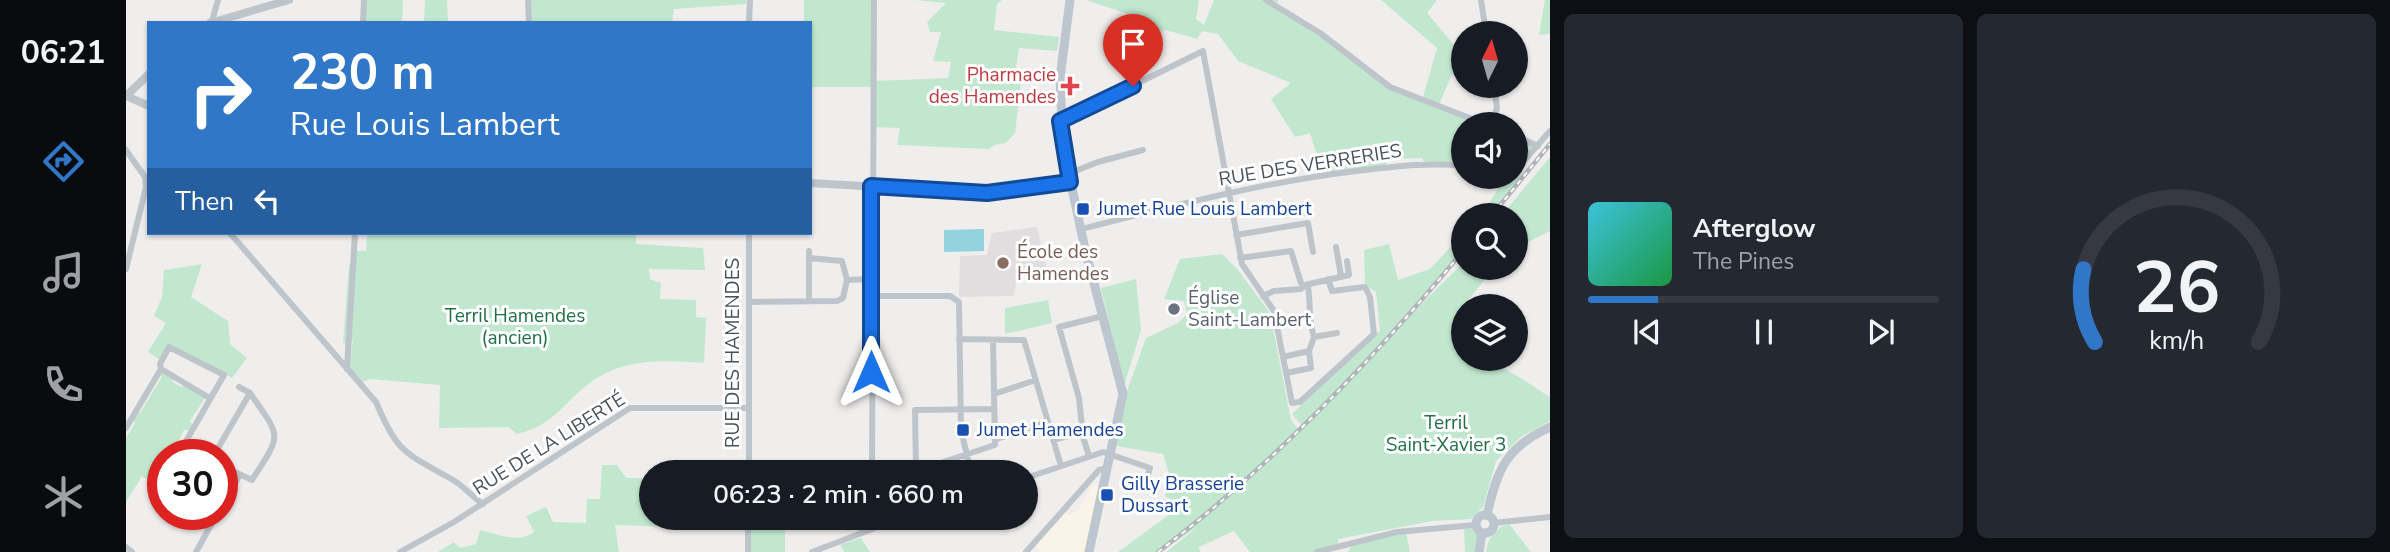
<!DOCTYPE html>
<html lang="en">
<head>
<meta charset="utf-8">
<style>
  body { margin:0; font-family:"Nunito Sans",sans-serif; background:#242831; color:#f1f3f6; height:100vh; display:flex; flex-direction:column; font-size:26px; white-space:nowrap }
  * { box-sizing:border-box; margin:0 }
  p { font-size:23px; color:#9ea1a6 }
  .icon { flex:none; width:38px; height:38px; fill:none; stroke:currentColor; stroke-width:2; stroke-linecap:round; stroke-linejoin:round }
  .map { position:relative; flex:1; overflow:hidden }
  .panel { display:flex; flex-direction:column; gap:14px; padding:14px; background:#0d0f14; width:840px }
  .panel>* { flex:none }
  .hud { position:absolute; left:21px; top:21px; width:665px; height:214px; border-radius:0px; box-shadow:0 2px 5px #0004; background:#3077c7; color:#fff; overflow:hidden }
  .needle { width:46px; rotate:5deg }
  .fabs { position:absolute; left:1325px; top:21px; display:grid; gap:14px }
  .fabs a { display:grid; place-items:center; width:77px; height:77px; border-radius:50%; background:#171b24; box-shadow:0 2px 5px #0004; font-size:35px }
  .speed { position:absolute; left:21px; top:439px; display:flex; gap:14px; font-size:35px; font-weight:700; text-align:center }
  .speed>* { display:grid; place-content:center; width:91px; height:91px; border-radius:50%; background:#171b24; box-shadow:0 2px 5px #0004; line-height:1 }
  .speed .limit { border:10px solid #d22; background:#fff; color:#111 }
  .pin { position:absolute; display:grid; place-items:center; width:60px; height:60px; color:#fff; margin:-72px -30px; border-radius:50% 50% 50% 0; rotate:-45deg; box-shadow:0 0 7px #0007 }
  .pin .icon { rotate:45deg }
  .me { position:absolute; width:77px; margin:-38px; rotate:0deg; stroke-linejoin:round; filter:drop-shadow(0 0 5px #0008) }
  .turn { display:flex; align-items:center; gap:24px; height:147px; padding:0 28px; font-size:32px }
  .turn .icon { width:91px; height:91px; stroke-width:2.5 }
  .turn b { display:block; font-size:49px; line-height:60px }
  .then { display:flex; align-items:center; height:66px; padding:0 28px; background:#0003; gap:14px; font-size:26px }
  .panel .card { flex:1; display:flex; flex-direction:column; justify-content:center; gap:10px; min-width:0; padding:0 24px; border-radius:10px; background:#242831 }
  .panel .dial { align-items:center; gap:0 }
  .dial svg { height:182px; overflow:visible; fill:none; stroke:#363941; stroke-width:7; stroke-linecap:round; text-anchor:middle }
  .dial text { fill:#f1f3f6; stroke:none }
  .song { display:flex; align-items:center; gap:21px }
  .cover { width:84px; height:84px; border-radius:10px; background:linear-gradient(135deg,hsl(190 70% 55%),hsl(140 70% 35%)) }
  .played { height:7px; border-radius:4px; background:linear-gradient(90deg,#3077c7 20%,#363941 20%) }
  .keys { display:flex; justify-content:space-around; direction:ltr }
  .panel .tiles { flex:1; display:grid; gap:14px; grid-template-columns:repeat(2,1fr) }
  .trip { position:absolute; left:513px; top:460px; width:399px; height:70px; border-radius:35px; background:#171b24; box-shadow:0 2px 5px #0004; font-weight:600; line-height:70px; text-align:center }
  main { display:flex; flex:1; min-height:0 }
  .tab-bar { display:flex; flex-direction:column; width:126px; justify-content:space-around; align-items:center; background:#090b0e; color:#9ea1a6 }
  .tab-bar .icon { width:49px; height:49px }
  .tab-bar .active { color:#3077c7 }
  .tab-bar b { font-size:32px; color:#f1f3f6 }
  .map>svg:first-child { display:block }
</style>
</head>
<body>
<main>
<nav class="tab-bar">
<b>06:21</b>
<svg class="icon active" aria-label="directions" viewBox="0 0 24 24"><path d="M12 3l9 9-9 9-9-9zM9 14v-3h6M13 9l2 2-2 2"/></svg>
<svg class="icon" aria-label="music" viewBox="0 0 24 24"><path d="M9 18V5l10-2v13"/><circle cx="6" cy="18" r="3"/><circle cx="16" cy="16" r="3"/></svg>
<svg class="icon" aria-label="phone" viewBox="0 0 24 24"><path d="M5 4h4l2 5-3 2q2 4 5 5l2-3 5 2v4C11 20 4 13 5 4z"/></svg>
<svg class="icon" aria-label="climate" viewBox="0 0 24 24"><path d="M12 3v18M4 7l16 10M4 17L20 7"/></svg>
</nav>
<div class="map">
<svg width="1424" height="552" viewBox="0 0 1424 552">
  <rect width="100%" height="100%" fill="#f0eded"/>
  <!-- commercial -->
  <path fill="#f9f3e8" d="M966,485L974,487L959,552H914L909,545L939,513L944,515L953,509Z"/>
  <!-- education -->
  <path fill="#e0dedf" d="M911,227L921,269L891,274L888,296L833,297L834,256L861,255L866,233Z"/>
  <!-- green -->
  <path fill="#c1e8cf" d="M240,0H277L276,23H238Z
    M299,0H321L322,23H298Z
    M400,0H620L621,4L548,9L546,23H401Z
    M678,0H748L745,87H684V23H678Z
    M789,0H876L871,4L868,30L933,37L931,51L893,48L889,73H896L889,133L880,143L868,145L863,149L771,145L774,128L747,127V81L822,78L825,62L807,61L815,32H804L801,22L820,3Z
    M960,0H1073L1070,19L1078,25L1088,0H1152L1151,5L1257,83L1296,101L1311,48L1255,0H1311L1301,13L1335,53L1312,107L1357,124H1337V166L1297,161V158L1260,159V165L1197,175L1184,133L1169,137L1145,99L1165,83L1112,61L1092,34L1076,31L1071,39L1040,30L1026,34L1008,16Z
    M1419,0H1424V34L1413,35Z
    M1390,137L1412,146L1390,170Z
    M1424,157V231L1390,248V215H1376Z
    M1396,174L1363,215H1356L1379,177Z
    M241,233H510V244L577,248L579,270L523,269L524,279L535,283L534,299L570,300V317L580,318L578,363C539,361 506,357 471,378C439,398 431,425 391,434L382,427L313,428L314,385L244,379L236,382L223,369L227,340L217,344L223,265H230V251H240Z
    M1337,234V249L1273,326L1337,263V268H1368L1331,314L1337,359C1372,359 1395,379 1424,397V421L1396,436L1370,461L1357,507L1345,519L1306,521L1212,539V545L1190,552H1124L1108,531L1073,547L1074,552H1040L1073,526L1034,552H992L1055,506L1039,496L1043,474L1037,454L990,446L1001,391L1020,338L1052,323L1061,314L1058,301L1038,299L1054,259L1096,254L1112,270L1144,313L1165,420L1172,429L1184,417L1175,425L1166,414L1248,334L1254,332L1250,292L1239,285L1238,250L1263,244L1272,280L1304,269Z
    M76,264L65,297L102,321L104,344L121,358L106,378L43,344L34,360L22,352L40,323L28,316L36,297L38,270Z
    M1010,279L1015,330L998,386L975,288Z
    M922,300L926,323L879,334V308Z
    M33,372L48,378L46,382L56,387L59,383L79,398L64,421L67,426L65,430H58L49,448L52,455H37V471L29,484L16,476L0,502V438L9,423L6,418L9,412L14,413L36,377Z
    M476,465H491L500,478H525V518H619V529L489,525L493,552H312L328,542L334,548L350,544L354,530C372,534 392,544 408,532L400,516L420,507L427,522L460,523L461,499H474Z
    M659,523V552H625V527Z
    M1383,524L1405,552H1360C1362,538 1369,528 1383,524Z
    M1338,528L1348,529L1352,536L1351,552H1339Z
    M1280,532L1284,552H1222L1228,542Z
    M735,538L744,552H718L714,545Z"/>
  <!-- water -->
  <path fill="#93d3e0" d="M858,229V251L818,252V230Z"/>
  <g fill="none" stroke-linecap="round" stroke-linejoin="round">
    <!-- stream -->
    <path stroke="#93d3e0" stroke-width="2" d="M170,23V22"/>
    <!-- minor -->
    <path stroke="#bdc5cb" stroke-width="6" d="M402,0L403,23
      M1140,0L1194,33L1264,87L1359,124
      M1355,0L1360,33
      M86,21L92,0
      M237,23L238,0
      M623,23L624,0
      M935,121L1077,51L1116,264L1148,311L1166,403L1174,402L1248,334L1244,297L1239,287L1206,291L1202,279
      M1366,124L1371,108L1368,86
      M1390,136L1412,146
      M0,150L19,177L20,187L0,269
      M1390,170L1424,131
      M942,174L972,162L1017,150
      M955,229C1047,206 1137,182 1231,171C1267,167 1301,162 1337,166
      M104,233L250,402C272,455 280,453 327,480C338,486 346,497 357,504
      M1110,235L1182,223L1187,252
      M1210,247L1215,276
      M683,251V301
      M1114,258L1165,251L1175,283L1182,287C1185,304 1182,320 1188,337L1183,351L1157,357
      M721,280L745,279
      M745,296H824L833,302L835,430L845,472
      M1137,296L1148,291L1175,289L1179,285L1223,275L1221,261
      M623,302L711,301L717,298L721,280L716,261L683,258
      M1188,337L1211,333
      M833,339L898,340L935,466
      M867,340L869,445L790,471L789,410L868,409
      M35,369L34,364L43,347L98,375L52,455
      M221,369L229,233
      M1160,373L1185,368L1183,351
      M113,387L124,393
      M868,394L910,380
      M0,428L35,369L82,397
      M871,439L921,422
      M927,440L957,432
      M88,455L124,393C156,439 156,433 126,480L96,466
      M963,456L957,437L953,398L933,327L977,316
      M623,472V233
      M746,472L748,0
      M900,478L977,452L1024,468L1022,474
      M96,506L113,476
      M1368,523L1424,517
      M0,547L6,552
      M70,552L91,514
      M274,552L328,522L504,408H623
      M622,552V518
      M686,552L775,518
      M900,552L973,470L982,468
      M1191,552L1271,532L1349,525"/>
    <!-- tertiary -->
    <path stroke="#bdc5cb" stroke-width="8" d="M84,23L163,0
      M0,96L23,74
      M0,96L23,106
      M684,183L861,193L944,182"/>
    <!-- secondary -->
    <path stroke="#bdc6cf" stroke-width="9" d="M944,0L934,78L937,146L959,249L997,394L963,552
      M1350 524a9 9 0 1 1 18 0a9 9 0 1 1-18 0Z
      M1361,515C1371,470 1380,447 1424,427
      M1353,552L1356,533"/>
    <!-- rail casing -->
    <g stroke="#b0b3b7" stroke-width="4.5">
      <path id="rail" d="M1366,215L1424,144
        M1032,552C1146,466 1246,361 1337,251"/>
    </g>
    <!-- rail -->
    <use href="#rail" stroke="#fff" stroke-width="2" stroke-dasharray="5" stroke-linecap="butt"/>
  </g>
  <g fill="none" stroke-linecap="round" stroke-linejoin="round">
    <!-- route casing -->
    <g stroke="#114b97" stroke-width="18">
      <path id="route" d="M745,372V186L861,193L944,182L934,121L1007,86"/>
    </g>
    <!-- route -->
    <use href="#route" stroke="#1a73e8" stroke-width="12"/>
  </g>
  <!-- markers -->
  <path fill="#e0444e" stroke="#fff" stroke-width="2.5" d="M940.5 75.5h7v7h7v7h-7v7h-7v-7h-7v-7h7z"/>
  <g fill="#1a4fb4" stroke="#fff" stroke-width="2.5">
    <rect x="950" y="202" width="14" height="14" rx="3.5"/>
    <rect x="830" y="423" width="14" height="14" rx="3.5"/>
    <rect x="974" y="488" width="14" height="14" rx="3.5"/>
  </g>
  <circle fill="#8d6e63" stroke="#fff" stroke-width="2.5" cx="877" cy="263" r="7"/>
  <circle fill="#6b7280" stroke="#fff" stroke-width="2.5" cx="1048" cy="309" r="7"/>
  <g text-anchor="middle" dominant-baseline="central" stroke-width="6" stroke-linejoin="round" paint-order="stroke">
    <!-- health labels -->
    <g font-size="19" fill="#be3a42" stroke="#fff" text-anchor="end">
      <text x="930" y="75">Pharmacie<tspan x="930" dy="22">des Hamendes</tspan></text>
    </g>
    <!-- street labels -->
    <g font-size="19" fill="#485158" stroke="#fff">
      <text transform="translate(1184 165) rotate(-9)">RUE DES VERRERIES</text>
      <text transform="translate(607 353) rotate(-90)">RUE DES HAMENDES</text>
      <text transform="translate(423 444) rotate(-32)">RUE DE LA LIBERTÉ</text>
    </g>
    <!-- transit labels -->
    <g font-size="19" fill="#164399" stroke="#fff" text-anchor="start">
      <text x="971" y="209">Jumet Rue Louis Lambert</text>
      <text x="851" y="430">Jumet Hamendes</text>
      <text x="995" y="484">Gilly Brasserie<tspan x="995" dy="22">Dussart</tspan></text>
    </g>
    <!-- education labels -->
    <g font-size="19" fill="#785e54" stroke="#fff" text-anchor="start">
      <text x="891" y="252">École des<tspan x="891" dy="22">Hamendes</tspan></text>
    </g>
    <!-- worship labels -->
    <g font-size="19" fill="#5b616d" stroke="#fff" text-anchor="start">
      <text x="1062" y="298">Église<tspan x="1062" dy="22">Saint-Lambert</tspan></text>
    </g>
    <!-- park labels -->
    <g font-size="19" fill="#227046" stroke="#fff">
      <text x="389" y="316">Terril Hamendes<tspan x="389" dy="22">(ancien)</tspan></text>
      <text x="1320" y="423">Terril<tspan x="1320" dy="22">Saint-Xavier 3</tspan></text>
    </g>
  </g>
</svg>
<div class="fabs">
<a><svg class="needle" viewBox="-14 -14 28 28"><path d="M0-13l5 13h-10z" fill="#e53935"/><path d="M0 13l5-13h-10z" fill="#9ea1a6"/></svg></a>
<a><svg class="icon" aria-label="sound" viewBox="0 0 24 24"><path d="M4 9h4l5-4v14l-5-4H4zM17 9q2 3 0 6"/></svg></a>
<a><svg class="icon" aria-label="search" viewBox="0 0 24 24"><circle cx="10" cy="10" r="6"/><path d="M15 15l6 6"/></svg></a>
<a><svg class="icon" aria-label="layers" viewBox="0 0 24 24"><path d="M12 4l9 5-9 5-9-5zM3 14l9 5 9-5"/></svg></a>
</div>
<div class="speed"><div class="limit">30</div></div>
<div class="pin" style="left:1007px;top:86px;background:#d93025"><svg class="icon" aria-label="arrive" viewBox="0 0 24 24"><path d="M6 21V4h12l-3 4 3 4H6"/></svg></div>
<svg class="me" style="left:745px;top:372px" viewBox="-20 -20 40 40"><path d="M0-17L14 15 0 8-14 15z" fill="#1a73e8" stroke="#fff" stroke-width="4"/></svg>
<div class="trip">06:23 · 2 min · 660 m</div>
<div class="hud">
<div class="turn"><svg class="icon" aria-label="right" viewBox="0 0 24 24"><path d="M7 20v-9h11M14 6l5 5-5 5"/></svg><div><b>230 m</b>Rue Louis Lambert</div></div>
<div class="then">Then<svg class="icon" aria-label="left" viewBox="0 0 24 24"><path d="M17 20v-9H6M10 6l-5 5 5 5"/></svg></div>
</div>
</div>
<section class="panel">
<div class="tiles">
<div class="card">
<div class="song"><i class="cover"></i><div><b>Afterglow</b><p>The Pines</p></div></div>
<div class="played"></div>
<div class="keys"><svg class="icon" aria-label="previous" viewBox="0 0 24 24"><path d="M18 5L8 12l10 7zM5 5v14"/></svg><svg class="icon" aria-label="pause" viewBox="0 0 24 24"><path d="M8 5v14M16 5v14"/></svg><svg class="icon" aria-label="next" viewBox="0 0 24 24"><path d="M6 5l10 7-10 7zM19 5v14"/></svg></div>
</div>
<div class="card dial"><svg viewBox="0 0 100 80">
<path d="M14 69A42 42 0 1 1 86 69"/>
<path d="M14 69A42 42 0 0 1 9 37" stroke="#3077c7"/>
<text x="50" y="56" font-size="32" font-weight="700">26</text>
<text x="50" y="72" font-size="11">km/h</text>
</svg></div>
</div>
</section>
</main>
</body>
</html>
